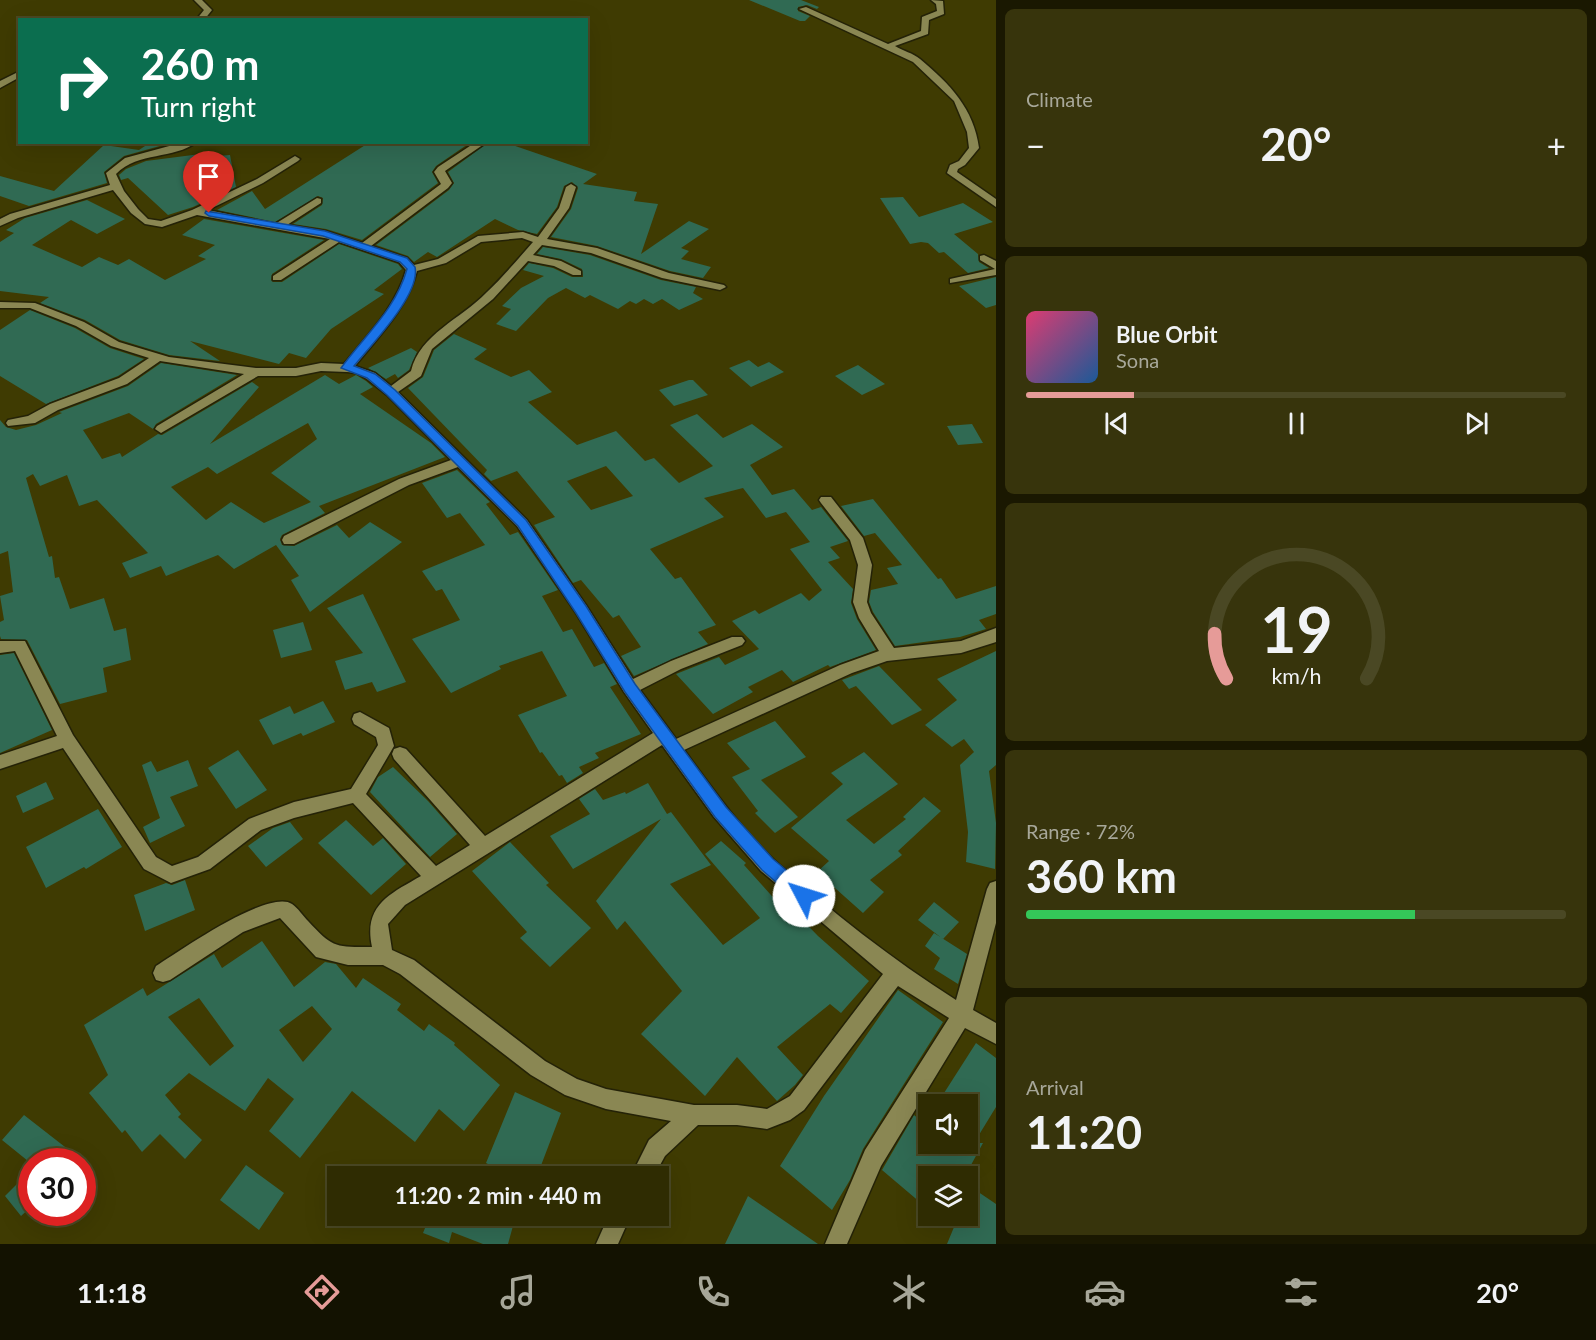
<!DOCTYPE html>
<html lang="en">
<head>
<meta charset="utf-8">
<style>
  body { margin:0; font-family:Lato,sans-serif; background:#37340c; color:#f1f3f6; height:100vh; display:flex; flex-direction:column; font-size:22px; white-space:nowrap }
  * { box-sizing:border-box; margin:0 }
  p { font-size:20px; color:#a7a799 }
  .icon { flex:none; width:33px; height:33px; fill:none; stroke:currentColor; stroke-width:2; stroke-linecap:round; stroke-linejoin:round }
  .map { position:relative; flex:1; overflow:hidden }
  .sheet { display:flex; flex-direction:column; gap:9px; padding:9px; background:#1a1801; width:600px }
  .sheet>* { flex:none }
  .banner { position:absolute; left:18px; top:18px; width:570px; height:126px; border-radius:0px; box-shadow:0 6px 24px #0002,0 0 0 2px #4a4824; background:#0b6e4f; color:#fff; overflow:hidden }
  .controls { position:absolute; left:918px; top:1094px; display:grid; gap:12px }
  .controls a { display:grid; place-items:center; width:60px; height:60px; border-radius:0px; background:#2f2c02; box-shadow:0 6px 24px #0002,0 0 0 2px #4a4824; font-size:30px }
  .speed { position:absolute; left:18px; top:1148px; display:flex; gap:12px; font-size:30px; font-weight:700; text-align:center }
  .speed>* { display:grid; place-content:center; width:78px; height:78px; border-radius:50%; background:#2f2c02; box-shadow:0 6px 24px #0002,0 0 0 2px #4a4824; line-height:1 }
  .speed .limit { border:9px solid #d22; background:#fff; color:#111 }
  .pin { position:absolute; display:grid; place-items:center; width:51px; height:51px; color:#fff; margin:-62px -26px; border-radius:50% 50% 50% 0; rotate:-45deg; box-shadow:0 0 6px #0007 }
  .pin .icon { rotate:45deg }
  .me { position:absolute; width:66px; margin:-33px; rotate:310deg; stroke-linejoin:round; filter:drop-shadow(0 0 4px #0008) }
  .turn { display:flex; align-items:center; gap:21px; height:126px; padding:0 24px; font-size:27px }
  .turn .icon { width:78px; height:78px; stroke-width:2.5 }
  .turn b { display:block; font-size:42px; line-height:51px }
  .big { font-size:45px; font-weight:700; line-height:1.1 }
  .sheet .tile { flex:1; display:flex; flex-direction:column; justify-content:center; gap:9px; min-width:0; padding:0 21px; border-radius:9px; background:#37340c }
  .sheet .dial { align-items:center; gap:0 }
  .dial svg { height:156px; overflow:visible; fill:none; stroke:#4a4824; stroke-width:7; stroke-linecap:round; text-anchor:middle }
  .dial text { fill:#f1f3f6; stroke:none }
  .song { display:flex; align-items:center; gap:18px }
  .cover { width:72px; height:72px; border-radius:9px; background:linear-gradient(135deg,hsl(340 70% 55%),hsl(210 70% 35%)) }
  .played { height:6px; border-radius:3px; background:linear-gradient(90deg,#e69b98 20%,#4a4824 20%) }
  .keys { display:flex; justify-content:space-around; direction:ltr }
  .heat { display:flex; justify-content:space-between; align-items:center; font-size:33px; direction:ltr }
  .charge { height:9px; border-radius:4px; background:linear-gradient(90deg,#34c759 72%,#4a4824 0) }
  .trip { position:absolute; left:327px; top:1166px; width:342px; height:60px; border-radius:0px; background:#2f2c02; box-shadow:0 6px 24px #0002,0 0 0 2px #4a4824; font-weight:700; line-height:60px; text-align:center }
  .tabs { display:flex; height:96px; justify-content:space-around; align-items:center; background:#131201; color:#a7a799 }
  .tabs .icon { width:42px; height:42px }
  .tabs .selected { color:#e69b98 }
  .tabs b { font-size:27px; color:#f1f3f6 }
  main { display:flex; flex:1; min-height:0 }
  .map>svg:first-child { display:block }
</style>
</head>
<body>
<main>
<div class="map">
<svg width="996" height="1244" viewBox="0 0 996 1244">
  <rect width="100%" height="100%" fill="#3f3b02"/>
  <!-- building -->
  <path fill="#306a53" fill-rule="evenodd" d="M749,0H801L819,7L817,9L807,5L798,7V11L810,16L805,21H800Z
    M151,142H174L124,156L104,172L107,183L29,206L0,196V176L54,191L104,145L139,150Z
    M370,142H471L436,166L432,172L438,183L362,240L326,229L293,224L322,205L323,198L318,196L275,222L217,210L252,191L265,209Z
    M489,142H504L597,174L583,184L637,192L634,201L658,204L641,254L689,221L709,229L681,248L689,251L681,259L711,267L703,278L670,271L597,246L551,237L571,209L578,188L572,182L564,186L557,207L537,234L518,230L495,219L437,257L428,252L414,262L408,256L376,245L449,190L454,183L448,172Z
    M216,152L217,156L230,155L236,187L193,207L168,215L128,178L121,180L119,175L126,169L146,161Z
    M903,197L919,217L963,203L993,222L954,234L978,254L979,262L989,268L968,273L944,252L939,253L928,243L921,242L910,244L880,198Z
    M87,200L125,219L97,234L71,220L32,245L82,267L99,257L118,265L129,259L165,280L206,259L198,256L215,245L182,235L204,219L324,240L272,274L271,280L273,282H282L339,244L398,264L402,269L374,290L384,294L331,329L306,358L289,353L279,364L190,341L220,361L169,355L120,340L85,320L40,303L49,297L0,291V242L14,233L6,230L25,218Z
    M543,247L590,255L661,280L696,287L693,293L703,299L679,310L662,299L653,304L644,299L636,304L630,301L618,309L590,295L585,298L566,288L548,298L516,331L496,324L511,309L502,306L521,288L544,276L523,270L529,263L553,268L572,277H583L582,269L561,259L537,254Z
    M996,277V305L986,308L959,286Z
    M30,310L75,328L110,348L144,359L118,376L46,404L0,376V330Z
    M454,334L487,349L474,359L511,377L529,370L552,392L528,402L577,445L616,431L645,461L654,458L679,483L713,466L670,425L697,414L723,438L752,424L783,447L750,465L772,495L794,489L812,510L821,507L848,541L830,547L840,558L828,562L853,589L851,603L857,619L876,650L830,667L828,665L793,682L782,670L748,687L753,692L713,714L676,674L719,657L725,665L759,649L732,621L755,610L759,614L801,593L809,601L822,590L790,549L810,542L786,512L766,518L743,488L704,498L724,517L650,549L675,579L681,577L716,625L698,632L708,644L634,676L621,656L641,647L619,615L613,618L581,580L573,583L534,525L555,517L517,471L491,481L484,474L487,470L408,388L423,377L434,350ZM606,466L633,496L591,510L567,481Z
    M411,348L417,352L409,370L398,378L395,374L386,379L368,368Z
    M749,360L758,367L769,362L784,372L751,387L729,368Z
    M161,363L237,375L156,424L153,429L129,413L83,430L102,459L120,453L122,457L158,434L162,435L252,382L259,387L210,444L325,375L339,384L356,375L366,381L373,387L360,394L431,443L445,457L319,506L325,513L282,535L280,539L282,545L294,546L337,525L349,538L370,522L402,542L310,612L291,580L299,576L276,545L234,569L218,555L166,576L161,566L130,578L122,563L148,553L97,500L79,506L67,475L40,486L33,474L26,478L49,557L52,556L55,578L59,577L70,609L104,598L114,631L126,628L131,660L103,668L107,692L60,704L27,640L1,639L0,636V622L4,620L0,596L13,592L8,551L0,554V420L6,427L16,430L36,425L62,413L59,412L128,386ZM308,423L317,439L271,473L311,502L264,523L231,502L206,520L171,487L208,467L217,474Z
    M858,365L885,384L862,395L835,376Z
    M689,380H693L708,395L674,406L659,390Z
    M972,424L983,443L958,445L947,426Z
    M457,470L490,502L486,504L510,535L518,532L558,590L542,596L563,632L572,629L594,667L604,663L617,684L610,687L641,734L595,753L599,758L579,767L583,773L567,783L562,775L559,776L542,752L540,753L518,715L567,696L542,651L499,666L501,669L451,693L412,639L460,620L442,589L436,591L422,571L485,545L460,513L447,518L422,483Z
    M873,499L938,579L941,578L956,599L996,586V614L979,620L986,629L960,637L895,646L873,612L869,602L871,590L898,584L887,568L902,565L875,533L864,536L841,506Z
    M363,594L406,682L377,692L372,682L345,690L335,661L363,653L327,608Z
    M303,622L312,650L281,658L273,630Z
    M996,651V765L989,771L996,823L995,869L966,862L968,832L960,765L974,752L964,739L952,747L925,725L957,700L937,679Z
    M14,653L52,730L0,753V655Z
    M879,666L922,710L892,725L856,686L849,689L842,680Z
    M323,701L335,722L303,736L301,733L273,745L259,720L290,706L294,714Z
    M775,721L806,757L761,780L798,817L775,833L755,813L758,811L732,777L750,769L727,743Z
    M238,750L267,790L236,809L208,768Z
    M864,752L898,784L846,820L874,844L906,819L903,817L924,797L941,811L898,851L902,855L870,880L884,892L863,913L817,872L829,861L791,828L843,784L831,773Z
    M188,760L198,786L170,797L185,826L150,843L143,827L160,818L142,765L151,761L157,772Z
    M393,767L428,801L457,834L430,857L370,792L378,777Z
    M46,782L54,799L23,813L16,796Z
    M648,783L667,814L671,812L711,865L670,884L723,945L760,918L705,854L721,841L746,863L744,865L779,904L784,901L818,936L869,981L841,1013L830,1004L777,1047L803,1075L795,1085L777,1101L737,1057L705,1096L641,1034L682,991L625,921L617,930L596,901L661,819L573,869L550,836L590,814L579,799L595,789L603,800L625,792L626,794Z
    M98,809L122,847L86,869L84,867L46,888L26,847Z
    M346,820L373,846L383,838L406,864L371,895L318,843Z
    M290,822L303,839L266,867L248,846L273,828Z
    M510,842L549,883L546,885L591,928L550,967L520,938L527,932L472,871Z
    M185,880L195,910L145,931L134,895L166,883L172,885Z
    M934,902L959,922L943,939L918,920Z
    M934,933L967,954L958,984L934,969L940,958L925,946Z
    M262,941L294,987L325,962L336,964L356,988L363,978L401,1004L397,1010L424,1031L429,1024L455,1043L454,1045L500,1085L464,1131L439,1109L415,1142L352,1091L300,1158L269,1131L294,1099L268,1078L245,1111L189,1073L165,1095L181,1114L178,1117L202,1140L185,1159L160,1134L142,1152L125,1130L122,1133L89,1093L108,1075L84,1025L143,988L147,996L214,954L222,968ZM199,998L234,1046L210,1066L168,1017ZM312,1006L332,1029L303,1062L279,1030Z
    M898,990L943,1022L863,1149L850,1180L832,1210L780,1166L824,1096Z
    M976,1043L996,1058V1107L974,1143H983L965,1176H928V1209L882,1170L914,1115L928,1127V1143H968V1104H937Z
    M515,1092L561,1113L537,1176H512L486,1163Z
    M24,1115L83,1161H28L2,1140Z
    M246,1165L284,1193L259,1230L220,1200Z
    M32,1169V1206L21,1216L5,1196Z
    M968,1185L996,1204V1244H947L959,1215H968Z
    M748,1196L818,1244H725Z
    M411,1215H516L508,1244H483L452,1232L449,1243L423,1233L427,1223Z"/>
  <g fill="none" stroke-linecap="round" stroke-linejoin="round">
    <!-- minor casing -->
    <g stroke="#242207" stroke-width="3">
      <path id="minor" d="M194,0H202L212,10L204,20H196L204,10Z
        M931,0L943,1L944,14L929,20L928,34L895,46C903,51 913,53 920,59C950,84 974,109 979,148L965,165L958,169L957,172L996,199V207L947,173L950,165L959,161L969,148L967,132L954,101L913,62L799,9L806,7L888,44L921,31L922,17L937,11L936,4Z
        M20,71V77L0,88V81Z
        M184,142H197C173,160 139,151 116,174L124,191L138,209L148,219L161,221L192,210L257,179L295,156L300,159L298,161L263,183L208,210L275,224L317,198L321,199V203L287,225L325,231L362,243L441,184L434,172L438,167L476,142H487L445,171L452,183L448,188L371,246L407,258L414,265L438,259L478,236L523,232L538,237L559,208L566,187L571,184L576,187L569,208L547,239L597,248L669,273L724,285L726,287L720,290L662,278L591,253L542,245L533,255L561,261L581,271V275H573L554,266L528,261L493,299L432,349L421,376L398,392L527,520L586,605L633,679L671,661L732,637H742L745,641L742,645L681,669L640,690L676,739L840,665L879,651L859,618L853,602L858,565L850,540L821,503L819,500L821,497H831L863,538L872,565L867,602L871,613L894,648L961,641L996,628V642L993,643L961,653L887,661L852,673L684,750C712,788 740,828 774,860C830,911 893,960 956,1000L987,889L990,883L996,881V923L973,1010L996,1023V1044L965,1028L881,1166L847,1244H825L865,1150L949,1018L898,986L804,1110L790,1120L767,1129L737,1125H698L665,1156L654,1176H631L649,1140L671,1121L606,1109L565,1095L531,1075L400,974L383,965H348L316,957L280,918L243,932L170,980L163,982L156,980L153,973L156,966C178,952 269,888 292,904C298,908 303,916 308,921C333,948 335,947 372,947C363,905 390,894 421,876L353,803L294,818L261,830L210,869L171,883L144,869L63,748L0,769V755L57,736L15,651L0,653V641H25L73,735L156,857L172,866L198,857L249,819L294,802L351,789L378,745L376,737L354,724L352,719L354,714L360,712L389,728L394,746L366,794L436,866L470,845L394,759L392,754L394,749L400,747L406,749L485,836L653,733L624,692L576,613L517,526L458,467L409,485L294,544H284L282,540L284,536L399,479L451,460L387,395L367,379L357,373L347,372L321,371L296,376H258L161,433L155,429L157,426L244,374L160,361L127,384L58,410L35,423L8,426L6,423L8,420L28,416L50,404L119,378L149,358L111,346L76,326L30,308H0V302L35,303L84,322L119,342L169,357L256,368H296L321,363L344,364C368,335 396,307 406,270L399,262L339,242L281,280H273V276L330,239L197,215L162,227L145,224L131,213L113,190L18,218L0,226V219L10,214L110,185L106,173L125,158ZM522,238L533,242C518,259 503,277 486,293C461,319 420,334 411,371L391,386L375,373L355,366C379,336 407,308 417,271L446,263L481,242ZM662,745L714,817L761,871L883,974L790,1096L767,1109L737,1105H694L606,1089L577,1079L545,1061L414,960L392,950L388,924L405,905Z
        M984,255L996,261V275L950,283V279L995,269L980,260V256Z
        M609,1215H631L618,1244H596Z"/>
    </g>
    <!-- minor -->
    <use href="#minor" fill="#8a8753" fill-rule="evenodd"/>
  </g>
  <!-- route -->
  <path fill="#1a73e8" stroke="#114b97" stroke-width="1.5" d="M206,211L325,231L407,258L415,267C421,294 371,345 354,366L375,374L395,390L526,520L586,606L635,684L726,807L773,859L810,890L812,896L810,901L804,903L798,901L762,870L715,817L625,692L576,613L518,526L387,395L367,378L341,368C365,335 396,309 407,269L400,262L323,236L209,216L205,213Z"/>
</svg>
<div class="controls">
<a><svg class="icon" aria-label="sound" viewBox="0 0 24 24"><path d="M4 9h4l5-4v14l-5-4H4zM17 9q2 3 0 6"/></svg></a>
<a><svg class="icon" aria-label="layers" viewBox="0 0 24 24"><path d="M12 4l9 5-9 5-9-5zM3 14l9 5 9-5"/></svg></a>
</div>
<div class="speed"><div class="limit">30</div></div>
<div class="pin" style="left:209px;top:213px;background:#d93025"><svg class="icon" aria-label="arrive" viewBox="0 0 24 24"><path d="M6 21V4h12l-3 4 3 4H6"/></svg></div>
<svg class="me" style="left:804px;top:896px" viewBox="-20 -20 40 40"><circle r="19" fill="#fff"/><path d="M0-13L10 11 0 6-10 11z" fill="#1a73e8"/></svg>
<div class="trip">11:20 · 2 min · 440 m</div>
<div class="banner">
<div class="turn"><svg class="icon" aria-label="right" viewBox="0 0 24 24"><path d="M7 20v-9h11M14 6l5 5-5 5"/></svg><div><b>260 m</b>Turn right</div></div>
</div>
</div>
<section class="sheet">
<div class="tile"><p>Climate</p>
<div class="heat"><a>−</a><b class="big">20°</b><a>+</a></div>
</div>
<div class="tile">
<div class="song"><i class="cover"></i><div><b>Blue Orbit</b><p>Sona</p></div></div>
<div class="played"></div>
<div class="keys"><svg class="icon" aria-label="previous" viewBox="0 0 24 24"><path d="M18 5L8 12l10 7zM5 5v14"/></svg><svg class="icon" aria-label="pause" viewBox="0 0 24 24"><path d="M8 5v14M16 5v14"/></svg><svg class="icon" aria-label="next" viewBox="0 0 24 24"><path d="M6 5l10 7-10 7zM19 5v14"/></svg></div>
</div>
<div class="tile dial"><svg viewBox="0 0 100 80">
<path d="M14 69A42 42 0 1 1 86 69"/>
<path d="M14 69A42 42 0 0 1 8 46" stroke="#e69b98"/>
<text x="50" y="56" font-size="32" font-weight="700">19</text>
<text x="50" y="72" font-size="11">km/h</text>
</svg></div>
<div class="tile"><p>Range · 72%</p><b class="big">360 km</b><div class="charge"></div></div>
<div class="tile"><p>Arrival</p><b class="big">11:20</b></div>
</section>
</main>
<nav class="tabs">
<b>11:18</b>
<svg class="icon selected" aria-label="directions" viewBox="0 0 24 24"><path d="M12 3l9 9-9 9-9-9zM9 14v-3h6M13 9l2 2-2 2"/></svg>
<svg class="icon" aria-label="music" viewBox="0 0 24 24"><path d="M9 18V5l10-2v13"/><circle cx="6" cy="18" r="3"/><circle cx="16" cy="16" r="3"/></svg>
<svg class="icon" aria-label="phone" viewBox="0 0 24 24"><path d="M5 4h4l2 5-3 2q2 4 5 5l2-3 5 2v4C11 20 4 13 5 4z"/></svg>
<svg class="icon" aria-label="climate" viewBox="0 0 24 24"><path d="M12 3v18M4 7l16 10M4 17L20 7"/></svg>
<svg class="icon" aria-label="car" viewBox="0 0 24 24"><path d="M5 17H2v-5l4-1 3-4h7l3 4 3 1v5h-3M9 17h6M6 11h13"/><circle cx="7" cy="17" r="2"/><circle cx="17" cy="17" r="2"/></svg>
<svg class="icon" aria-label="filters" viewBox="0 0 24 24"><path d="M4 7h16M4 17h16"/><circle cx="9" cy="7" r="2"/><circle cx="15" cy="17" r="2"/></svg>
<b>20°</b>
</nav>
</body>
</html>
